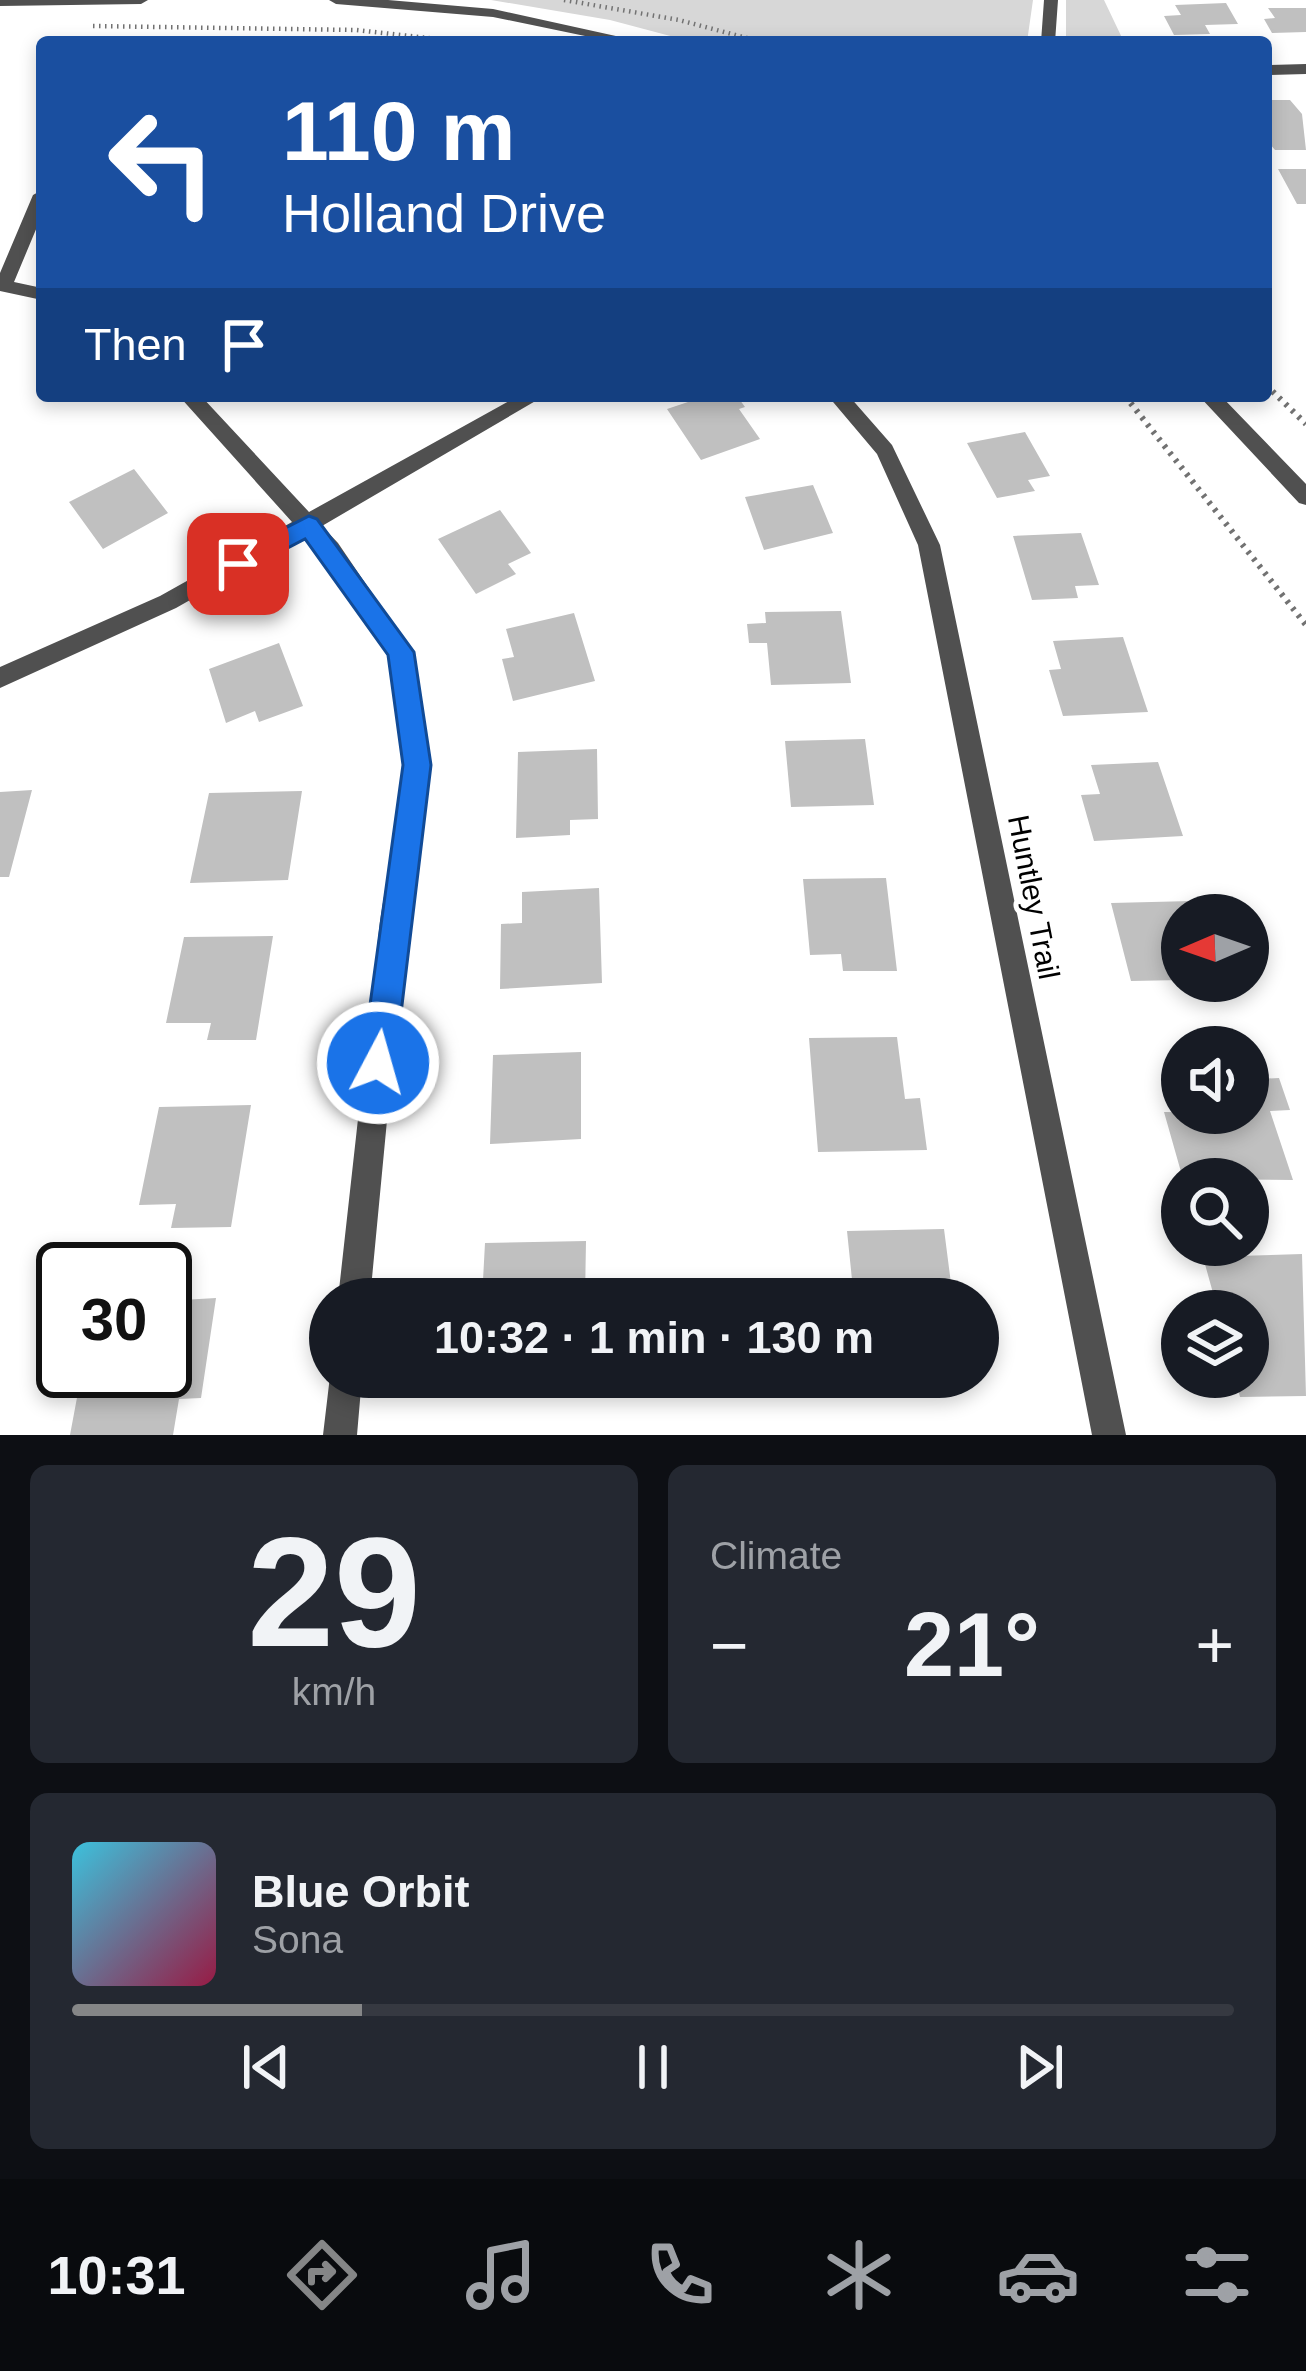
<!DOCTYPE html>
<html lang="en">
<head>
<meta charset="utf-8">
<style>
  body { margin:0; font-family:Arial,sans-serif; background:#242831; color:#f1f3f6; height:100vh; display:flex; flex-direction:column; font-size:45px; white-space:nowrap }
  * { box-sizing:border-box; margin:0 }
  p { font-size:39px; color:#9ea1a6 }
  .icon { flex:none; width:66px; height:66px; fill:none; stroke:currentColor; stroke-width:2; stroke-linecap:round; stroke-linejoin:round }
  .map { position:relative; height:1435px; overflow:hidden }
  .side { display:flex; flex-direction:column; gap:30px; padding:30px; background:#0d0f14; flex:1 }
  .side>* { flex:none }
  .hud { position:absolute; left:36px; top:36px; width:1236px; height:366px; border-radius:12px; box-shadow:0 6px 18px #0003; background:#1a4fa0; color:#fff; overflow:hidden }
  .needle { width:78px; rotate:268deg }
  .buttons { position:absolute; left:1161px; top:894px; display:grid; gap:24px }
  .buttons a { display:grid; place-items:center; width:108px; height:108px; border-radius:50%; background:#171b24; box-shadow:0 6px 18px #0003; font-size:60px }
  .speed { position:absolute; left:36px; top:1242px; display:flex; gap:24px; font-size:60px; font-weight:700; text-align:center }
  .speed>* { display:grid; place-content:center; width:156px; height:156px; border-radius:50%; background:#171b24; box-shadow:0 6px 18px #0003; line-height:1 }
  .speed .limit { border:6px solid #111; border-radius:18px; background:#fff; color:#111 }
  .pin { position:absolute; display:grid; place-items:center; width:102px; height:102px; color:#fff; margin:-51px; border-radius:24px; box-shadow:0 6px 18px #0006 }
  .me { position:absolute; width:132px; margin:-66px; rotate:6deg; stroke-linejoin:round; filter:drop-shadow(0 0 9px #0008) }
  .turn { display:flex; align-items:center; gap:42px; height:252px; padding:0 48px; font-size:54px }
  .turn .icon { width:156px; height:156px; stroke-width:2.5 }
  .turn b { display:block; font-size:84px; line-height:102px }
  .then { display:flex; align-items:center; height:114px; padding:0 48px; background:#0003; gap:24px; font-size:45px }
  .big { font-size:90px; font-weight:600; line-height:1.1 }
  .side .tile { flex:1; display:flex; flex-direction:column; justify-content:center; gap:18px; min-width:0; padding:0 42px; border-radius:18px; background:#242831 }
  .side .dial { align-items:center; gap:0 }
  .dial b { font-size:156px; line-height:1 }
  .song { display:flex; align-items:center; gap:36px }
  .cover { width:144px; height:144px; border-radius:18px; background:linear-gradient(135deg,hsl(190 70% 55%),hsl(340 70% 35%)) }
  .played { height:12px; border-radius:6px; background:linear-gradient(90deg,#858687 25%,#363941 25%) }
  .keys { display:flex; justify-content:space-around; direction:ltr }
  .heat { display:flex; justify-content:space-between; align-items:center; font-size:66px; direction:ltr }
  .side .tiles { flex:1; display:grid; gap:30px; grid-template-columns:1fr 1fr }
  .tile:last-child { grid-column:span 2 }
  .trip { position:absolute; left:309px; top:1278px; width:690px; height:120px; border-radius:60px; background:#171b24; box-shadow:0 6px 18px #0003; font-weight:600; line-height:120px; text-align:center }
  .tab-bar { display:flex; height:192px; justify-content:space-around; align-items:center; background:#090b0e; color:#9ea1a6 }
  .tab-bar .icon { width:84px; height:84px }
  .tab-bar .active { color:#858687 }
  .tab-bar b { font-size:54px; color:#f1f3f6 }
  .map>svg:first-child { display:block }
</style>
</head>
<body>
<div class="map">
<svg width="1306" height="1435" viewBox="0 0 1306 1435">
  <rect width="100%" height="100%" fill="#fff"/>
  <!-- green -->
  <path fill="#d7d7d7" d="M491,0H1033L1027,42H693L610,20Z
    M1066,0H1104L1124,42H1066Z"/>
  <!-- building -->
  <path fill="#c0c0c0" d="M1226,3L1238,24L1205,25L1210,34L1174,35L1164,16L1181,15L1175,5Z
    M1268,8H1306V32L1272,33L1264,19L1275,18Z
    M1266,100H1290L1302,114L1306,150H1275L1266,139Z
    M1278,169H1306V204H1297Z
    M706,396H737L745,407L739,409L760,439L701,460L667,409Z
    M1025,432L1050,476L1028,480L1035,491L997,498L967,443Z
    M134,469L168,513L103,549L69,502Z
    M813,485L833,533L764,550L745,497Z
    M500,510L531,553L508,564L516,574L476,594L438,539Z
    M1081,533L1099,585L1075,586L1078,598L1032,600L1013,536Z
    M841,611L851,683L771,685L767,643H749L747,624L766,623L765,612Z
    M574,613L595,681L513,701L502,659L514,657L506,629Z
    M1123,637L1148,712L1063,716L1049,670L1061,669L1053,641Z
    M279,643L303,706L259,722L255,711L226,723L209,669Z
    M865,739L874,805L791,807L785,741Z
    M597,749L598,819L570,820V835L516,838L518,752Z
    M1158,762L1183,836L1094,841L1081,795L1100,794L1091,765Z
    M32,790L9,877H0V792Z
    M302,791L288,880L190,883L209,793Z
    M886,878L897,971H843L841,954L810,955L803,879Z
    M599,888L602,983L500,989L501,924L522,923V892Z
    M1192,901L1197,915H1182V980L1131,981L1111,903Z
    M273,936L256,1040H207L211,1023H166L184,937Z
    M897,1037L905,1099L920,1098L927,1150L818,1152L809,1038Z
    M581,1052V1139L490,1144L493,1055Z
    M1248,1061H1254L1259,1079L1279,1078L1290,1110L1270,1111L1293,1180L1183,1179L1164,1112L1248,1113Z
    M251,1105L231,1227L171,1228L176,1204L139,1205L159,1107Z
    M944,1229L953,1299H854L847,1231Z
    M586,1241L585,1299H482L485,1243Z
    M1302,1254L1306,1396L1240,1397L1235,1377H1248V1311H1218L1203,1257Z
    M216,1298L201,1398L179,1399L173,1435H70L82,1371H165V1301Z"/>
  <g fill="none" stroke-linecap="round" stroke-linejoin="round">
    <!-- path-far1 -->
    <path stroke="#727272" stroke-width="4.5" stroke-dasharray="1.5 4.5" stroke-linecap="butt" d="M564,0L679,20L762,42
      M93,26L356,30L464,42"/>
    <!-- path -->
    <path stroke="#727272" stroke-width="6" stroke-dasharray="3 6" stroke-linecap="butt" d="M1266,385L1306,424
      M1125,396L1306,625"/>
    <!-- minor -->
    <path fill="#505050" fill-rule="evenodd" d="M1306,64V74L1266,75V65Z
      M42,190V215L14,282L42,288V300L0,291V273L33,195Z
      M179,396H201L309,512L518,396H544L322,526L338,543L412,652L429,765L406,921L370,1299H338L380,921L405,765L389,654L322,555L304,535L176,608L0,688V667L160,596L292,522Z
      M828,396H849L892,445L940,545L1126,1435H1092L918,545L877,454Z
      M330,1376L362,1377L357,1435H323Z"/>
    <!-- tertiary -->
    <path fill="#505050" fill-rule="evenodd" d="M0,0H148L141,4L0,6Z
      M329,0H388L493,9L643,42H614L493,17L336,4Z
      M1044,0H1058L1055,42H1041Z
      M1199,396H1221L1306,484V505L1299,503Z"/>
  </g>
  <!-- route -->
  <path fill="#1a73e8" stroke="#114b97" stroke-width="3" d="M309,516L317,519L414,652L431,765L395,1063L390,1074L378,1079L367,1074L362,1063L403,765L388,655L305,539L238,574L226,564L229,557Z"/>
  <g text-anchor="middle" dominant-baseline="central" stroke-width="10" stroke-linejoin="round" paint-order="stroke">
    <!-- street labels -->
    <g font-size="30" fill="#000" stroke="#fff">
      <text transform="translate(1034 897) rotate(79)">Huntley Trail</text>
    </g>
  </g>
</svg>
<div class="buttons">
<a><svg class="needle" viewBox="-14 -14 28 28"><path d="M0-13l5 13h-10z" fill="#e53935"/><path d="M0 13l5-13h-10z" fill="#9ea1a6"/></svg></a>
<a><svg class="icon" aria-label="sound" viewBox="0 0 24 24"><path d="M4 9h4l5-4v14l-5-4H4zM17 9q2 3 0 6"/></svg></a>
<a><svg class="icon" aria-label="search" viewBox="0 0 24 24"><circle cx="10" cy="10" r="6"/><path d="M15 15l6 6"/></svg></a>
<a><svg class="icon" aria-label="layers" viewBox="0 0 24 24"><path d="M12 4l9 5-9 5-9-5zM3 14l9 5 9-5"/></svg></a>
</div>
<div class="speed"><div class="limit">30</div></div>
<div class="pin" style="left:238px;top:564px;background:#d93025"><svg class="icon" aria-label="arrive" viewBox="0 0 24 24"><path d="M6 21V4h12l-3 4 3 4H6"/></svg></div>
<svg class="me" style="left:378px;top:1063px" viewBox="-20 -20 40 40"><circle r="17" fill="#1a73e8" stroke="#fff" stroke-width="3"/><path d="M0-11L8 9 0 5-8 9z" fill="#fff"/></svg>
<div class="trip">10:32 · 1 min · 130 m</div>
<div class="hud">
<div class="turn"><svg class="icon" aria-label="left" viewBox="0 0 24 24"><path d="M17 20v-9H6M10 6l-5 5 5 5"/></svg><div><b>110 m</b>Holland Drive</div></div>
<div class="then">Then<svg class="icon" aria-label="arrive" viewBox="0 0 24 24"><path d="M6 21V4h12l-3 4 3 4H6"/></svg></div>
</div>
</div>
<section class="side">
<div class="tiles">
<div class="tile dial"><b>29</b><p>km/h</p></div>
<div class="tile"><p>Climate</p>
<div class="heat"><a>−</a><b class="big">21°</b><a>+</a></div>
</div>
<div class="tile">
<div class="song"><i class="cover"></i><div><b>Blue Orbit</b><p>Sona</p></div></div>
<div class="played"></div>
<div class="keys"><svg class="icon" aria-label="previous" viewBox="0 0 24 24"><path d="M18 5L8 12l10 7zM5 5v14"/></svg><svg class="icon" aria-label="pause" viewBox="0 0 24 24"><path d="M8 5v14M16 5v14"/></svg><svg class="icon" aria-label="next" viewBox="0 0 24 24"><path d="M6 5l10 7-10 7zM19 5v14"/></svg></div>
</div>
</div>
</section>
<nav class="tab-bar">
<b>10:31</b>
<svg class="icon active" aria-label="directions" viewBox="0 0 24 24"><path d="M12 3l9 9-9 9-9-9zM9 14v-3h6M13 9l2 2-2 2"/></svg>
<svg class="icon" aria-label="music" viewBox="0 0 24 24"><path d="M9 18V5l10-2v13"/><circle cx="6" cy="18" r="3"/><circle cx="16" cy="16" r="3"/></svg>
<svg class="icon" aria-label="phone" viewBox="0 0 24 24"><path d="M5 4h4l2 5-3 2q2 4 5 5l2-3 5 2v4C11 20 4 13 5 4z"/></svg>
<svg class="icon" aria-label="climate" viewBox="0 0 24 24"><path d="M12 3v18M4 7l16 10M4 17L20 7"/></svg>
<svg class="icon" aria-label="car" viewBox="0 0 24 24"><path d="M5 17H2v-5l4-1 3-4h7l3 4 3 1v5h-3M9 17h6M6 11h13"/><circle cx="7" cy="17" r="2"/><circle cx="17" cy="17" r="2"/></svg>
<svg class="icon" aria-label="filters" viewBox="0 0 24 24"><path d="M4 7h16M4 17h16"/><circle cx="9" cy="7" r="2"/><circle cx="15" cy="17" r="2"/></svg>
</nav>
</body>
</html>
